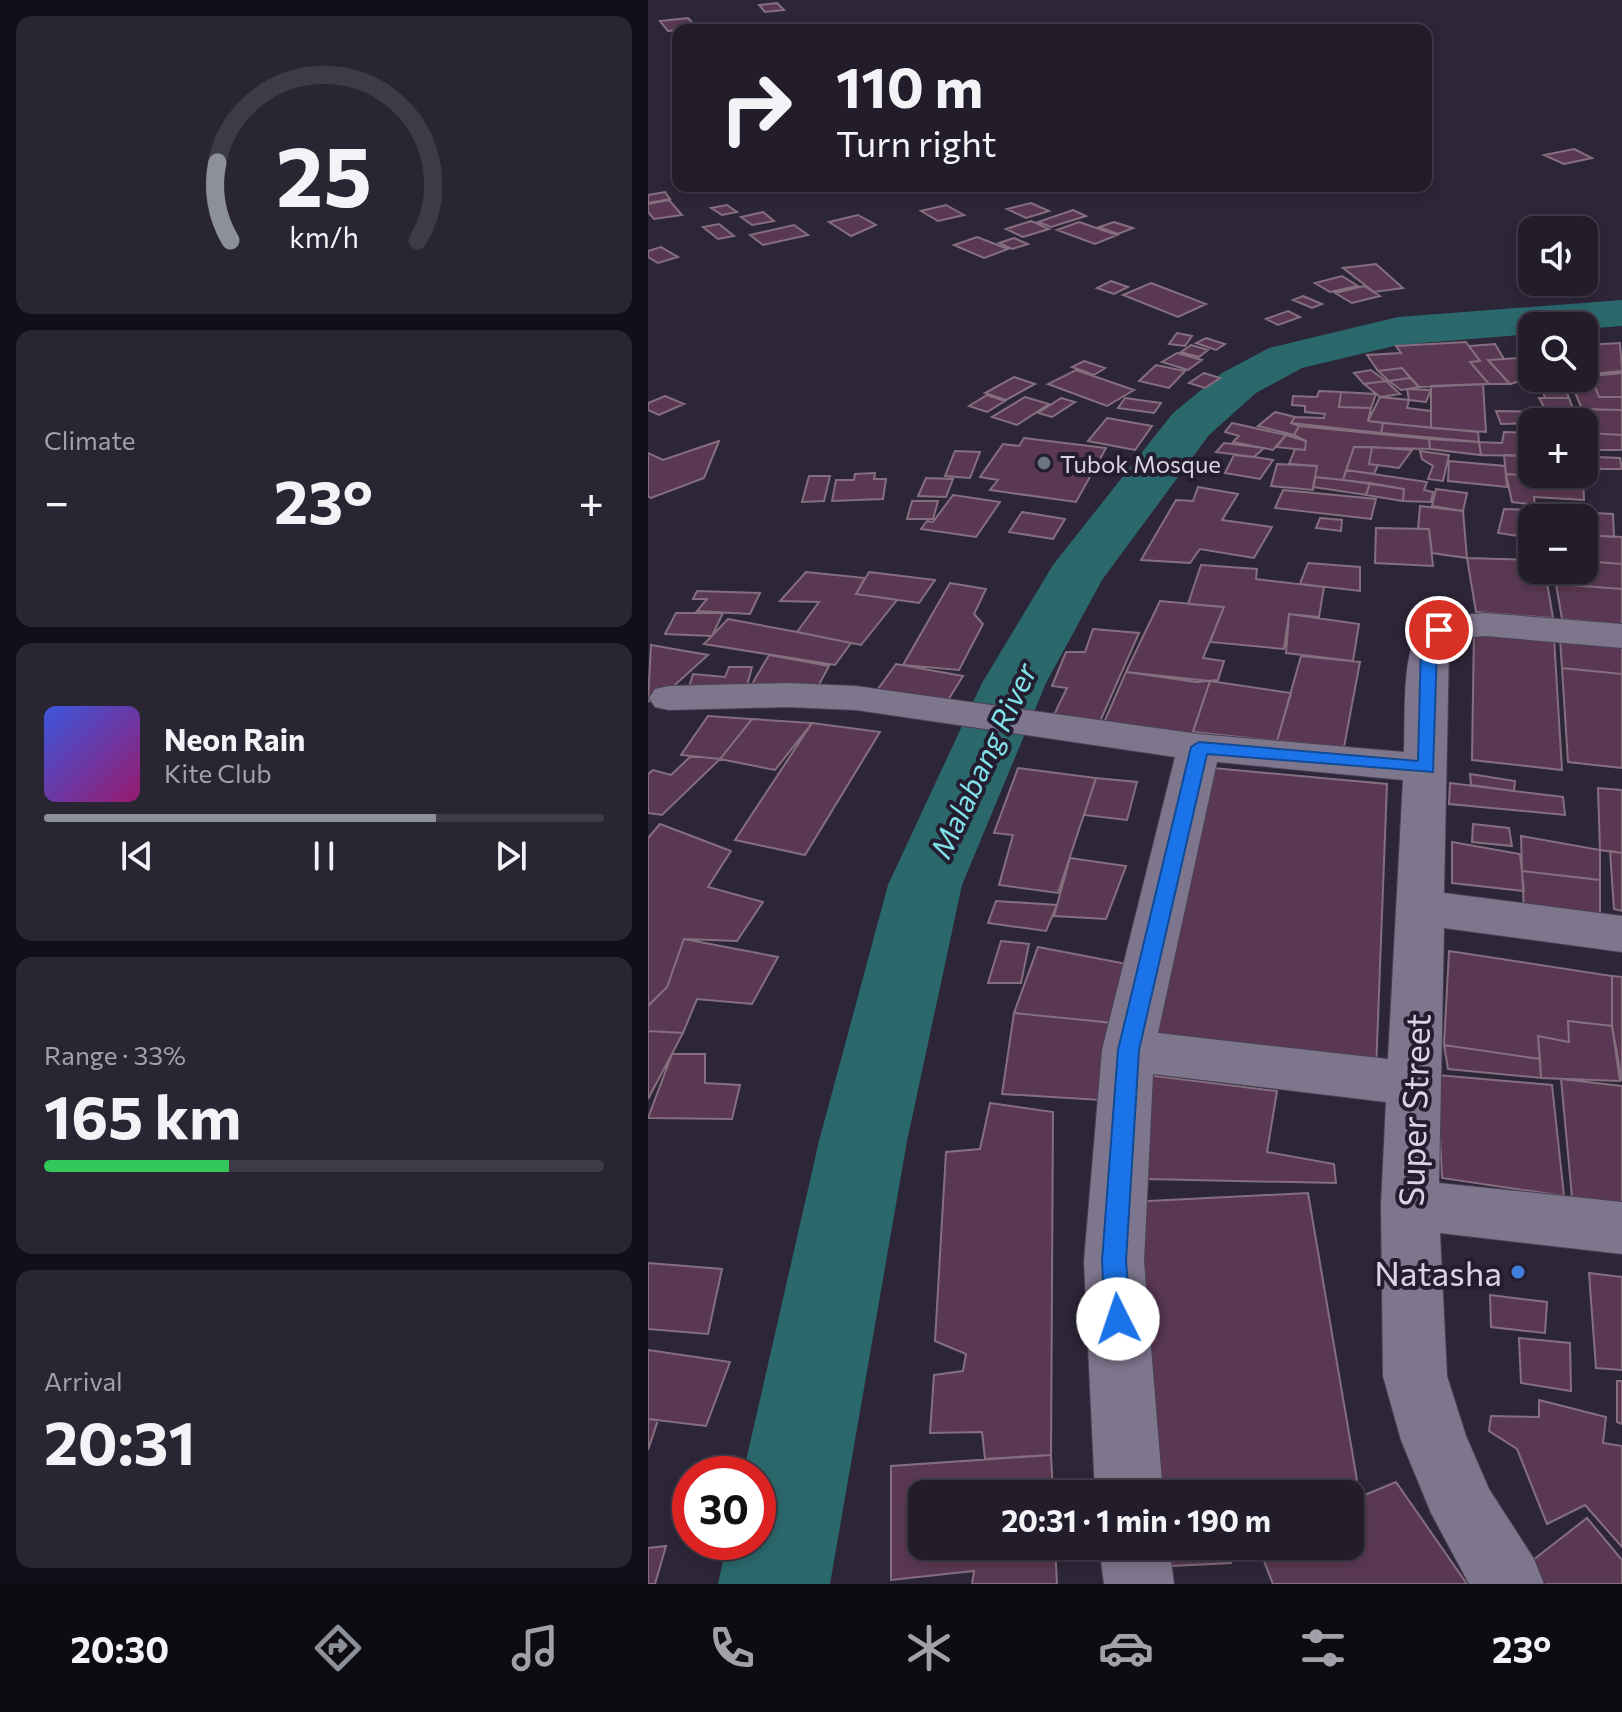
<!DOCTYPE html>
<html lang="en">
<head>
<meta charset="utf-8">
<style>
  body { margin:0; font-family:Commissioner,sans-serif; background:#2a2533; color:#f1f3f6; height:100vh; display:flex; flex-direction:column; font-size:30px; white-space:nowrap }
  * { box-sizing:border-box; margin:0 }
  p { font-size:26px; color:#a2a1a9 }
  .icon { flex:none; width:44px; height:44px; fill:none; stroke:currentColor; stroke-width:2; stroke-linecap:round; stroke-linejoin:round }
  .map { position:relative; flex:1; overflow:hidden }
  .panel { display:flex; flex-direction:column; gap:16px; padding:16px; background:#130f18; width:648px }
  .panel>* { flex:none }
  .guide { position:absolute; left:24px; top:24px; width:760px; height:168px; border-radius:16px; box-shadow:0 4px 12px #0003,0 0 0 2px #3f3a47; background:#221c2b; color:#f1f3f6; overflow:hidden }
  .buttons { position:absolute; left:870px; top:216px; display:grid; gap:16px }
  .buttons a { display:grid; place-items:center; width:80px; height:80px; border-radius:16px; background:#221c2b; box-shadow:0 4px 12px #0003,0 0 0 2px #3f3a47; font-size:40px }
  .speed { position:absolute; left:24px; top:1456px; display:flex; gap:16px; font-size:40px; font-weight:700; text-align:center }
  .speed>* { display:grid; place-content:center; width:104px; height:104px; border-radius:50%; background:#221c2b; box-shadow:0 4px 12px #0003,0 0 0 2px #3f3a47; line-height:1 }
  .speed .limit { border:12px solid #d22; background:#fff; color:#111 }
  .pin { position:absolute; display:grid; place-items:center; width:68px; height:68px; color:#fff; margin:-34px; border:4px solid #fff; border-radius:50%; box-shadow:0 2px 8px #0007 }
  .me { position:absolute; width:88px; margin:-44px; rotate:356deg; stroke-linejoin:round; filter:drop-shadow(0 0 6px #0008) }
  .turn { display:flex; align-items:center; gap:28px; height:168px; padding:0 32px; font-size:36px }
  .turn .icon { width:104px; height:104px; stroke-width:2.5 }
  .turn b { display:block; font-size:56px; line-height:68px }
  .big { font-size:60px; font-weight:700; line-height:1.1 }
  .panel .card { flex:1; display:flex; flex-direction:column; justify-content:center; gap:12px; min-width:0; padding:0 28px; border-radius:16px; background:#2a2533 }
  .panel .dial { align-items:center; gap:0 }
  .dial svg { height:208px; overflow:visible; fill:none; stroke:#3f3a47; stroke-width:7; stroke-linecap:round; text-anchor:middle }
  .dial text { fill:#f1f3f6; stroke:none }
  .song { display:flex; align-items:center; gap:24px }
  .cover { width:96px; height:96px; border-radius:12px; background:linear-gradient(135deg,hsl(230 70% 55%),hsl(320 70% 35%)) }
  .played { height:8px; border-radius:4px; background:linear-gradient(90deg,#8c9099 70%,#3f3a47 70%) }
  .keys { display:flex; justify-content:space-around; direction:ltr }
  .heat { display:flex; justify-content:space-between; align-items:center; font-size:44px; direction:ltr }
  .charge { height:12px; border-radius:6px; background:linear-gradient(90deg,#34c759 33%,#3f3a47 0) }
  .trip { position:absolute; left:260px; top:1480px; width:456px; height:80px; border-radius:16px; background:#221c2b; box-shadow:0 4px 12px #0003,0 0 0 2px #3f3a47; font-weight:700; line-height:80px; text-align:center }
  .tab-bar { display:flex; height:128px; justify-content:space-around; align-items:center; background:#0e0b11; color:#a2a1a9 }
  .tab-bar .icon { width:56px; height:56px }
  .tab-bar .selected { color:#8c9099 }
  .tab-bar b { font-size:36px; color:#f1f3f6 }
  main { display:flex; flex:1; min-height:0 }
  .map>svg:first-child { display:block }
</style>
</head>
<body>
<main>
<section class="panel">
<div class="card dial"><svg viewBox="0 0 100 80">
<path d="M14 69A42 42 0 1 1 86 69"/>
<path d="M14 69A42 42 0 0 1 9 39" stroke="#8c9099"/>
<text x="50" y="56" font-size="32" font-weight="700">25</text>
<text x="50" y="72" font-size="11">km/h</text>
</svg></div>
<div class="card"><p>Climate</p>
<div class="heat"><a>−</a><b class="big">23°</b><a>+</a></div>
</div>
<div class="card">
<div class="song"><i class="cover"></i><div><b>Neon Rain</b><p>Kite Club</p></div></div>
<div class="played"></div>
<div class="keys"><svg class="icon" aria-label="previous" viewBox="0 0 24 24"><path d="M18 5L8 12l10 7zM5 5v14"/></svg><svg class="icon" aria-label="pause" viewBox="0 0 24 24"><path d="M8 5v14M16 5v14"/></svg><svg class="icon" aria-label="next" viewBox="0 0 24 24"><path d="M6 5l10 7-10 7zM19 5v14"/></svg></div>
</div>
<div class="card"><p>Range · 33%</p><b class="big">165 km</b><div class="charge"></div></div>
<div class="card"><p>Arrival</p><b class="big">20:31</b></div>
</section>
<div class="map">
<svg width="974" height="1584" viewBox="0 0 974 1584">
  <rect width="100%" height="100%" fill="#2d2639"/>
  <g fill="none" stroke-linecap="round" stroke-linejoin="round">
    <!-- river -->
    <path fill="#2b686c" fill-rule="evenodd" d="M974,300V326L936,329V326H884V334L750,345L654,368L608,393L561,435L454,580L398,683L314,885L259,1141L182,1584H70L79,1542H110V1474H95L171,1141L240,885L334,683L405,565L525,413L574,373L621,348L750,317Z"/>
  </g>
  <!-- building -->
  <path fill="#5a3853" stroke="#856f7f" stroke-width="2" d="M129,3L136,10L117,12L111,5Z
    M40,18L49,28L20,31L12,21Z
    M926,149L944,158L916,164L896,155Z
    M17,192L22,199L0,203V195Z
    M21,200L34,215L6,219L0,212V204Z
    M383,203L401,211L378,218L359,209Z
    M79,205L89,212L74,215L63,208Z
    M298,205L316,215L290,221L273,211Z
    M425,210L438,216L403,227L390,222Z
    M115,212L126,221L104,225L93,217Z
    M210,215L228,225L203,236L181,222Z
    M383,221L401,229L375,237L358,229Z
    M431,222L469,235L447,244L409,230Z
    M466,222L485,228L470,234L451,227Z
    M71,224L86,236L70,239L55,227Z
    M146,225L160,235L115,245L102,235Z
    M329,237L360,249L336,258L306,245Z
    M366,238L380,244L364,249L351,243Z
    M13,247L30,257L10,263L0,257V251Z
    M728,264L755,288L726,292L695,268Z
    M694,276L710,286L682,292L667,283Z
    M463,281L480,287L466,294L449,288Z
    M503,283L558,304L530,317L475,295Z
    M716,286L732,296L704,303L687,293Z
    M655,296L674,304L664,308L645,300Z
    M640,311L652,317L630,325L618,319Z
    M529,333L544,336L537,346L521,344Z
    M558,338L577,344L568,350L548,343Z
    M818,342L832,361L822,362L841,384L771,387L754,368L730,371L719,355L753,353L748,346Z
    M972,343L974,371L944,374L936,363V345Z
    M847,344L856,359L840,360L862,384H841L822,362L832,361L821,346Z
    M543,345L560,350L551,357L533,352Z
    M529,353L554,360L540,370L514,362Z
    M871,358L884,372V378H916L922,386L880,389L872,381L862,384L840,360Z
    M436,361L457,368L446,375L424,367Z
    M508,365L537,371L521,388L491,381Z
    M754,368L762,378L741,381L730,371Z
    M428,370L486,390L459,406L400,384Z
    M723,370L738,381L716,384L706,373Z
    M556,373L572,378L557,388L541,383Z
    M974,373V397H951L943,376Z
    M943,376L951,397H974V410L934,409L921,378Z
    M366,377L387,384L358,400L337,393Z
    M762,378L771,387L753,390L741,381Z
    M738,381L752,394L732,397L716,384Z
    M835,384L838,432L783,428V386Z
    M894,387H917L921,398H897Z
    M759,389L783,390L778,402L761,400Z
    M671,391L693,392L691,407L723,408L720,421L735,423L733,433L643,423L647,417L676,418L677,414L657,412V406L644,405L645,396L669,397Z
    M693,392L728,394L723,408L691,407Z
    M339,395L357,401L339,412L321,406Z
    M17,396L36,404L11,415L0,410V403Z
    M377,397L401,404L369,425L344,417Z
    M732,397L761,400L759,408L783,411V428L720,421Z
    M413,398L427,402L404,417L390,413Z
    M477,398L513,403L506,413L470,408Z
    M891,398H921L930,422L853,424L848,411L899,412Z
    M934,409L974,410V435L940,433Z
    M627,412L647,417L643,423L651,426L646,435L610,426Z
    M459,418L504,426L487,450L440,441Z
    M584,423L638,435L625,450L585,442L591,436L577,432Z
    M735,423L830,432L831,442L733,433Z
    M651,426L781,439L782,449L706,447L695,480L667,477L669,466L641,464L647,449L657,450L658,441L646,435Z
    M856,432L884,433V456L833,455L831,442L854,443Z
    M940,433L974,435V450H945Z
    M638,435L658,441L657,450L628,447Z
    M376,438L458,448L428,502L342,490L350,480L332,477L355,444L371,446Z
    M781,439L831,442L833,455L782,449Z
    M71,441L56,478L3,498L0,496V453L15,460Z
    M576,443L616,448L606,457L568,452Z
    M706,447H724L721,464L730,465L726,474L698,470Z
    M724,447L764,450L751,468L721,464Z
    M307,451L332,452L322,478L297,476Z
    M772,451L801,455L795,481L780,479L785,466L774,459Z
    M586,455L606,457L625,460L612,479L577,473Z
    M856,455L884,456V474H902L903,477L858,474Z
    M949,457L972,458L974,469H952Z
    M801,461L857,466L859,487L800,481Z
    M629,464L669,466L665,490L623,486Z
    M698,470L779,482L776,490L785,492L783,502L755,501L756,489L695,480Z
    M227,473L226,479H238L235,499L184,501L188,480H206L207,474Z
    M858,474L903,477L902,474H935L936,500L886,497L887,505L864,502Z
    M161,476H182L176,501L154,502Z
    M667,477L695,480L722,483L718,495L665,487Z
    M278,478L305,479L298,497L270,496Z
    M722,483L756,489L755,501L718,495Z
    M550,487L590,494L574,520L624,527L606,558L552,549L542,563L493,560L528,500L545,501Z
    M788,489L819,493L815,511L784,506Z
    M635,490L728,499L723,519L627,508Z
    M305,495L352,502L328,537L273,529L279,521L285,522Z
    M264,501H290L285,519H259Z
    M772,506L815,511L819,558L784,553L781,529H770Z
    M856,509L888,510L884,538L850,533Z
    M888,510L965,514L966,537L936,535V518H891Z
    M374,512L417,519L405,539L361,532Z
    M672,518L694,520L693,531L668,528Z
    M728,528L781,529L785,566L727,563Z
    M936,535L974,537V564L936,561Z
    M819,558L884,560V570H897L905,618L828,612Z
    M936,561L974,564V589L923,585L920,570H936Z
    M660,563L712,567V591L652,584Z
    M553,565L609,569L608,579L676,587L671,617L641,614L636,649L562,642L576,607L540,604Z
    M158,572L217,578L208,594L249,600L213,645L149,632L171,602L132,601Z
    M221,572L287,580L271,603L208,594Z
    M302,583L338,589L326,614L335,624L311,670L255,665Z
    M908,584L974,589V625L914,619Z
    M49,591L112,593L102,614L49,611L59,599H45Z
    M512,601L576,607L555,658L576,661L570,680L548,682L478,672Z
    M28,613H75L64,636L17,634Z
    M641,614L711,624L705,661L638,653Z
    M80,619L149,632L203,643L187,665L56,644Z
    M445,629L491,633L450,726L403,721L419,688L404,686L418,652H437Z
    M826,630L906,638L914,770L824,760Z
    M912,639L974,645V674L914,668Z
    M3,645L60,655L8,702L0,701Z
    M121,655L181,666L166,694L103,686Z
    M653,656L712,662L696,747L629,741Z
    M248,664L315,676L297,705L225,696Z
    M81,667H104L97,693H39L45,674L77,677Z
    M914,668L974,674V768L920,762Z
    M478,672L562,681L542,740L454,727Z
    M562,681L643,693L629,741L545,732Z
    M60,716L104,719L72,759L33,755Z
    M104,719L164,723L127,770L72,759Z
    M164,723L232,732L157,855L87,840Z
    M43,756L72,759L14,815L0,813V774L5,770L23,775Z
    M554,767L739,784L728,1071L503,1046Z
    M370,768L448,778L410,893L351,885L365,835L346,833Z
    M822,774L867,781L866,791L823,785Z
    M448,778L489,782L479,820L436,815Z
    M802,783L915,797L917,815L801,804Z
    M950,788L974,790V853L952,850Z
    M12,824L83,851L60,887L115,902L89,941L36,939L19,987L0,1006V838Z
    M825,824L861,828L864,846L824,842Z
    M873,836L952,850V880L874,871Z
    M804,842L872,854L876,891L804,883Z
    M962,851L974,853V911L966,909Z
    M422,858L478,866L458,919L406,916Z
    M874,871L952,880V920L876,911Z
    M348,901L409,905L398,931L340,923Z
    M36,939L130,957L104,1004L49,999L35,1033L0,1031V1006L19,987Z
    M353,941L381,944L373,983H340Z
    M390,947L479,964L465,1023L366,1013Z
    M801,951L964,976V1026L920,1021L921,1042L890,1036L892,1059L796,1045Z
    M964,976L974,977V1081L964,1026Z
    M366,1013L465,1023L452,1100L354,1094Z
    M920,1021L964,1026L972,1081L893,1078L890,1036L921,1042Z
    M0,1031L35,1033L0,1099Z
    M796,1045L892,1059L893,1078L800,1069Z
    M24,1054H57V1083L92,1085L84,1119L0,1118Z
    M499,1075L629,1091L619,1152L686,1164L688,1183L497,1179Z
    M789,1075L904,1085L916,1196L794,1178Z
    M913,1079L974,1086V1204L924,1197Z
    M342,1103L405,1112L403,1455L337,1459L334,1432L282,1433L286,1375L315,1371L318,1354L287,1341L298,1152L332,1149Z
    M660,1193L709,1480L575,1487V1494H499L481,1202Z
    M0,1263L74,1269L60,1334L0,1329Z
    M941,1273L974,1277V1370L948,1368Z
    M842,1295L899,1302L897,1333L843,1327Z
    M871,1338L922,1343L923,1391L873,1383Z
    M0,1350L82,1362L58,1426L0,1419Z
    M969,1381H974V1424L969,1422Z
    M891,1400L958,1417L955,1443L974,1446V1547L937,1505L899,1524L869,1449L841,1431L843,1416L891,1417Z
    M0,1419L10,1420L0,1450Z
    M403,1455L405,1494H274V1546H407L409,1584H324L326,1571L243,1580V1466Z
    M748,1482L819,1584H625L610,1546H702V1501Z
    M939,1518L974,1560V1584H892L876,1567Z
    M18,1546L7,1584H0V1548Z
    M502,1546H581L583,1563L504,1567Z"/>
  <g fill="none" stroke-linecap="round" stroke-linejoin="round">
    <!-- minor casing -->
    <g stroke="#494252" stroke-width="2">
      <path id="minor" d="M837,613L974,624V648L837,636L815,638L801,646L796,893L974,916V952L796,928L791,1183L974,1202V1254L792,1233L799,1376L818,1436L841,1489L886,1559L896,1584H821L783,1513L753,1440L735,1376L733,1205L738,1102L505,1074L496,1261L515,1494H447L436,1261L454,1050L527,757L208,710L139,707L21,710L7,707L1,698L7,689L21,686L139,683L208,686L551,734L756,752C758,722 752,644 776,626C792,615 819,615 837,613ZM569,762L755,780L740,1059L510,1033Z
        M451,1546H521L526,1584H456Z"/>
    </g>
    <!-- minor -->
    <use href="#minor" fill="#7e768d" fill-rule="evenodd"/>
  </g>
  <!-- route -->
  <path fill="#1a73e8" stroke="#114b97" stroke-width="2" d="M791,626L799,630L789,645L785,772L559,754L491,1050L478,1261L483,1319L479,1327L470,1331L461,1327L457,1319L454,1261L470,1050L543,747L551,742L770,761L773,645L777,633Z"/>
  <!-- markers -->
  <circle fill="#6b7280" stroke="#231d2f" stroke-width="3" cx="396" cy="463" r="8"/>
  <circle fill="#3f7fe0" stroke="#231d2f" stroke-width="3" cx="870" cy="1272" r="8"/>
  <g text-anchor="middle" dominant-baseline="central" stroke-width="8" stroke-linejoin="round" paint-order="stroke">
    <!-- far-poi labels -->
    <g font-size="24" fill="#dad5e2" stroke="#231d2f" text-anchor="start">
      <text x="412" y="463">Tubok Mosque</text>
    </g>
    <!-- water labels -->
    <g font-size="30" font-style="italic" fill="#80e1e9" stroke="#231d2f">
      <text transform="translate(334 760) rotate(-65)">Malabang River</text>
    </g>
    <!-- near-street labels -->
    <g font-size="34" fill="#dad5e2" stroke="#231d2f">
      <text transform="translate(765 1110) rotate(-88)">Super Street</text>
    </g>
    <!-- near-poi labels -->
    <g font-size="34" fill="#dad5e2" stroke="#231d2f" text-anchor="end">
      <text x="854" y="1272">Natasha</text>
    </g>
  </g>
</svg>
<div class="buttons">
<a><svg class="icon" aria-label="sound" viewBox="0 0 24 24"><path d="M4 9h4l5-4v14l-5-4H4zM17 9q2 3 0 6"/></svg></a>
<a><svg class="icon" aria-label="search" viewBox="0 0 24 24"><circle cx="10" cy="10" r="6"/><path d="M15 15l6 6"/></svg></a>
<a>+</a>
<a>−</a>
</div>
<div class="speed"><div class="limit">30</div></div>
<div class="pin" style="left:791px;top:630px;background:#d93025"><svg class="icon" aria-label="arrive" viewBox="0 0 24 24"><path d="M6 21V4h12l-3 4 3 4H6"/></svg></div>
<svg class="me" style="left:470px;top:1319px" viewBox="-20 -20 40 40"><circle r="19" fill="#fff"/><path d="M0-13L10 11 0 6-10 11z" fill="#1a73e8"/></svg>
<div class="trip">20:31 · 1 min · 190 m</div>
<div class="guide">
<div class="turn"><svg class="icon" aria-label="right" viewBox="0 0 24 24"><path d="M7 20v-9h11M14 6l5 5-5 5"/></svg><div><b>110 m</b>Turn right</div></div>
</div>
</div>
</main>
<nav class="tab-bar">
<b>20:30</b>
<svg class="icon selected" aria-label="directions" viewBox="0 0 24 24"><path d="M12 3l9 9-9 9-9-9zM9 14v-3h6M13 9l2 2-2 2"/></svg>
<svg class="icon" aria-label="music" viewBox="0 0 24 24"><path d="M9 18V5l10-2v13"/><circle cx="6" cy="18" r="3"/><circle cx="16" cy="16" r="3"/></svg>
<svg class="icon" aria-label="phone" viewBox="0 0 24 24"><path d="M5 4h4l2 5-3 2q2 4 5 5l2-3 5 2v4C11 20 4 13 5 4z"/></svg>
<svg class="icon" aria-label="climate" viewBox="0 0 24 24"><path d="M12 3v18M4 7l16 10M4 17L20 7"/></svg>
<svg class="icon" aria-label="car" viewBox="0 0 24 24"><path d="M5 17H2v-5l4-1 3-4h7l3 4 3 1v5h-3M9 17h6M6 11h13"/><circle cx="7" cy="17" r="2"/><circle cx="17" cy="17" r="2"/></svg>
<svg class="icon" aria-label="filters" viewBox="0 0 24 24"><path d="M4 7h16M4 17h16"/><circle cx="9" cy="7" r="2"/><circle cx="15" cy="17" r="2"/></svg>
<b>23°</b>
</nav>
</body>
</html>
